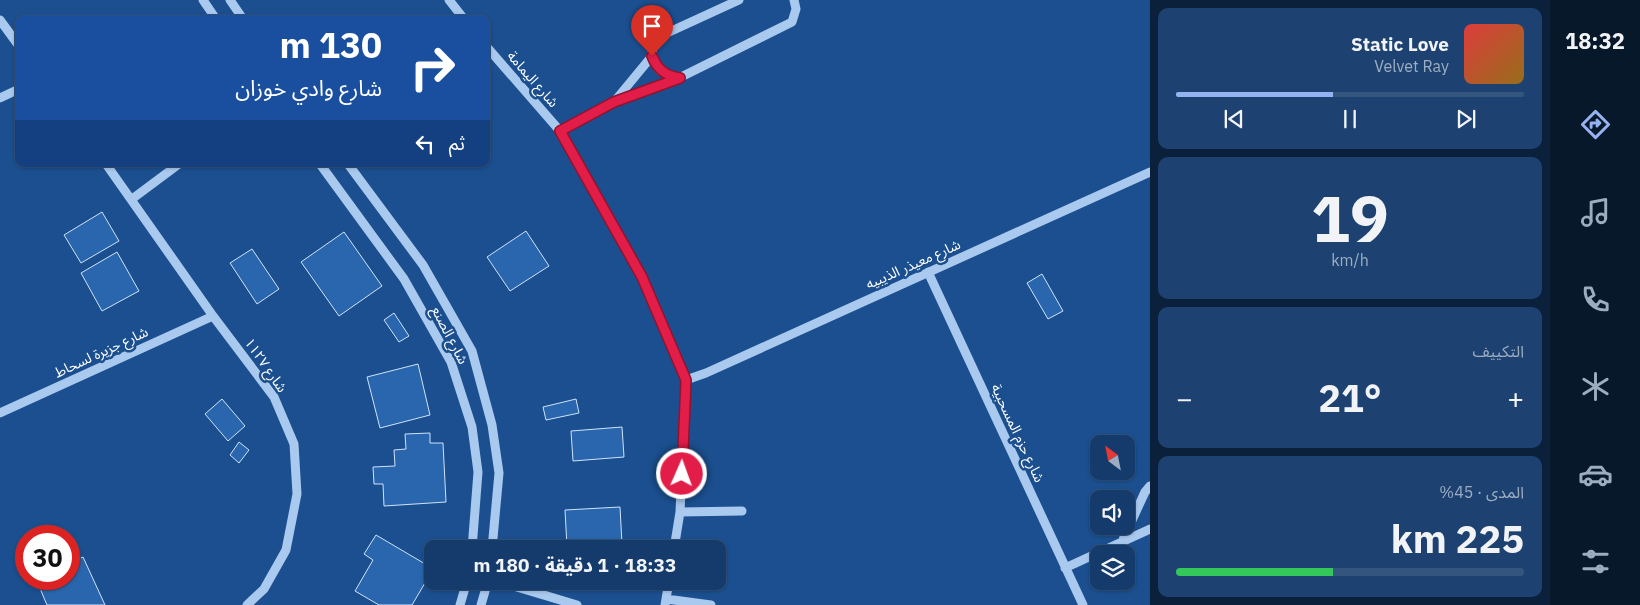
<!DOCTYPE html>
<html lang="ar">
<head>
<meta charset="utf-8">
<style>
  body { margin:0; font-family:"IBM Plex Sans","Noto Sans Arabic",sans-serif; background:#1d4271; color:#f1f3f6; direction:rtl; height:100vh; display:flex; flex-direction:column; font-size:19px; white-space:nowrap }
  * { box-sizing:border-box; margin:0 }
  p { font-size:16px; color:#9dadc1 }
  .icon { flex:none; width:28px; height:28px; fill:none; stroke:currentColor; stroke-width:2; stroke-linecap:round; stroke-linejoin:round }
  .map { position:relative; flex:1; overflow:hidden; direction:ltr }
  .sheet { display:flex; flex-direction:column; gap:8px; padding:8px; background:#0b203b; width:400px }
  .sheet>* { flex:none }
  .banner { position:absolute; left:15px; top:15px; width:475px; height:152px; border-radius:10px; box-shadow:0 1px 4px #0004,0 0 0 1px #33557e; direction:rtl; background:#1a4fa0; color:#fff; overflow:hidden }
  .needle { width:32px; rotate:328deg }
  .tools { position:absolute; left:1090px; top:435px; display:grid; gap:10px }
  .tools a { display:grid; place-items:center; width:45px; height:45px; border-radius:10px; background:#143b6b; box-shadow:0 1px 4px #0004,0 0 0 1px #33557e; font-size:25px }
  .speed { position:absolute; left:15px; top:525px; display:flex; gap:10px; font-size:25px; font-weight:700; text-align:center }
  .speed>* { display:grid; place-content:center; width:65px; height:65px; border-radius:50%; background:#143b6b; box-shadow:0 1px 4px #0004,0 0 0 1px #33557e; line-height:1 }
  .speed .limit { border:8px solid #d22; background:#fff; color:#111 }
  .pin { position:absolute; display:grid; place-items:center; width:42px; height:42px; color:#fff; margin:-51px -21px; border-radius:50% 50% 50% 0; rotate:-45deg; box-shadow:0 0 5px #0007 }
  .pin .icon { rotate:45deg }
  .me { position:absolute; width:55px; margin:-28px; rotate:2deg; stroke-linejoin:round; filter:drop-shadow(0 0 4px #0008) }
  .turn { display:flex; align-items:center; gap:18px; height:105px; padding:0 25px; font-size:22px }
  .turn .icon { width:65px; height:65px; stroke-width:2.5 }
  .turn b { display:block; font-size:35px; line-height:42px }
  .then { display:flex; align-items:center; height:48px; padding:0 25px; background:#0003; gap:10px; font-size:19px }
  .big { font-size:38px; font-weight:700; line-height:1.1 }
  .sheet .tile { flex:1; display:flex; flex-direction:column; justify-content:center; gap:8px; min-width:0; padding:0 18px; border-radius:10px; background:#1d4271 }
  .sheet .dial { align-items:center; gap:0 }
  .dial b { font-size:65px; line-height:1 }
  .song { display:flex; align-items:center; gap:15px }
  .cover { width:60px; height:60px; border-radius:8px; background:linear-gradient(135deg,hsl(0 70% 55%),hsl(40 70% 35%)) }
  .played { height:5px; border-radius:2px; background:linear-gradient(90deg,#95b2f1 45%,#33557e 45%) }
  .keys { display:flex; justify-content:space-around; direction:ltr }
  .heat { display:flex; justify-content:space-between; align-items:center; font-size:28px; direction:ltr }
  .charge { height:8px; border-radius:4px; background:linear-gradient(90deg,#34c759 45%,#33557e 0) }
  .trip { position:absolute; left:424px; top:540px; width:302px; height:50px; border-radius:10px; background:#143b6b; box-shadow:0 1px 4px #0004,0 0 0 1px #33557e; font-weight:700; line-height:50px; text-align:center; direction:rtl }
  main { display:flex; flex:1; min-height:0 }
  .dock { display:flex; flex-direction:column; width:90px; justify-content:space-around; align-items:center; background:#08182b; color:#9dadc1 }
  .dock .icon { width:35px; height:35px }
  .dock .selected { color:#95b2f1 }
  .dock b { font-size:22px; color:#f1f3f6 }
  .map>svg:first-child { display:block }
</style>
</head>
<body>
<main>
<nav class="dock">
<b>18:32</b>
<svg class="icon selected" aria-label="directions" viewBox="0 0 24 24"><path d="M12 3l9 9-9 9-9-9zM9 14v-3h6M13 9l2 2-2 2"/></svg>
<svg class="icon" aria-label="music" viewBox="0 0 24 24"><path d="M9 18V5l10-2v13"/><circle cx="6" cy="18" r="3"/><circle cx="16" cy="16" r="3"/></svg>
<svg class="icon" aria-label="phone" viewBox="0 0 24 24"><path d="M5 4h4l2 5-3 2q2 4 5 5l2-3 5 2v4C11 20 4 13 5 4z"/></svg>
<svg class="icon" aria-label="climate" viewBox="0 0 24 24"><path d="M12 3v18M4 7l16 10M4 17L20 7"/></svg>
<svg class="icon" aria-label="car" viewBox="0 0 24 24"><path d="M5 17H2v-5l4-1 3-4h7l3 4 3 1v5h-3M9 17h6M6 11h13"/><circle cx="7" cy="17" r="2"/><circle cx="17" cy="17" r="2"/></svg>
<svg class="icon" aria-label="filters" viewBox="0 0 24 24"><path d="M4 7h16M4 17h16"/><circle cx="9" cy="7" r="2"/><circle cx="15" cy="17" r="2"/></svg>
</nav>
<section class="sheet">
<div class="tile">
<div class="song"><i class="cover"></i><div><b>Static Love</b><p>Velvet Ray</p></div></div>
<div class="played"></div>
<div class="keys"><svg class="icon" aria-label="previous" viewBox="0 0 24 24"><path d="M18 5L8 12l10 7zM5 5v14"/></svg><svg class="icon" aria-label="pause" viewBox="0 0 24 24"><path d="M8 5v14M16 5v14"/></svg><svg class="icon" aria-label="next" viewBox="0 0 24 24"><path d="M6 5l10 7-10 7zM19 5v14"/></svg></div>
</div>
<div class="tile dial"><b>19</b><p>km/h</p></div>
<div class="tile"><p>التكييف</p>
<div class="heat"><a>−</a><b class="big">21°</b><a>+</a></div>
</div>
<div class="tile"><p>المدى · 45%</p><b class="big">225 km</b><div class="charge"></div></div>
</section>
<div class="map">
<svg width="1150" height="605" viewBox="0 0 1150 605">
  <rect width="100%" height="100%" fill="#1b4f8f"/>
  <!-- building -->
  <path fill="#2a66ad" stroke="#cfe3fa" d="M102,212L119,241L81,263L64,235Z
    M526,231L549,266L510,291L487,257Z
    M344,232L382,286L339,316L301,262Z
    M252,249L279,289L257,304L230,263Z
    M117,252L139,291L102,311L81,273Z
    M1042,274L1063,311L1048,319L1027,283Z
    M394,313L409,336L399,342L384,320Z
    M418,364L430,415L380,428L367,377Z
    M222,399L245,426L228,441L205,414Z
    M576,399L579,413L546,420L543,407Z
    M622,427L624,457L573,461L571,431Z
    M430,433V443H443L446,502L384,506L383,484H374L373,467L395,466L394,450L406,449L405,434Z
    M239,442L249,450L239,463L230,455Z
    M620,507L622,544L567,547L565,510Z
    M376,535L432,568V571L412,605H379L355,591L373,560L364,554Z
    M83,557L105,605H47L36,579H69V563Z"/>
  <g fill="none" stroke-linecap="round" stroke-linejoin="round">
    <!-- minor -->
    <path stroke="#a9c9ee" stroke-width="9" d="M203,0L216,19
      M230,0L243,19
      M449,0L464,19
      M0,20L19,46
      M486,46L560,131L642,277L686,380L680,512L674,549
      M679,78C657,76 648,60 654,39L739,0
      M0,98L19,89
      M614,102L652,56
      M560,131L614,102L679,78L792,22L796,9L794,0
      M106,164L213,316L274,397L294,444L297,494L286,550L264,589L247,605
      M320,164L404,279L451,362L472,427L478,472L472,549
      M348,164L423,265L472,351L492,425L499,473L492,549
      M132,199L179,164
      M928,272L1083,605
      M686,380L706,373L1150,172
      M0,413L213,316
      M680,512L742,511
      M1122,542L1145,492L1150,486
      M1065,568L1150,529
      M497,581L577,605
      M666,599L711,605
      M460,605L467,581
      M481,605L488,581
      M665,605L669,581"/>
  </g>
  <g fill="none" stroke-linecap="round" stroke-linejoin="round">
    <!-- route casing -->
    <g stroke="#92132f" stroke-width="12">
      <path id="route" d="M652,56C657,69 665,76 680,78L614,102L560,131L642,277L686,380L682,474"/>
    </g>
    <!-- route -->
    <use href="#route" stroke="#e11d48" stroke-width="9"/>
  </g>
  <g text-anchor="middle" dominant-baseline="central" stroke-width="5" stroke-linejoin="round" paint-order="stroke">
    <!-- street labels -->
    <g font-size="14" fill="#fff" stroke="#1b4f8f">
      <text transform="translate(533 79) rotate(49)">شارع اليمامة</text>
      <text transform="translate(913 264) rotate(-24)">شارع معيذر الذيبيه</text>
      <text transform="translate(450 335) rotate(63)">شارع الصنع</text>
      <text transform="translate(101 352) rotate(-25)">شارع جزيرة لسحاط</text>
      <text transform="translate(266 365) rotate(55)">شارع ١١٢٧</text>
      <text transform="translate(1018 433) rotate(65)">شارع حزم المسحبية</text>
    </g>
  </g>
</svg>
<div class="tools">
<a><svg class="needle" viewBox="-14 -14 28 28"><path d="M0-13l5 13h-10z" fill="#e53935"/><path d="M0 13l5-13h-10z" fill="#9dadc1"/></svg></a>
<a><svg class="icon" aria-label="sound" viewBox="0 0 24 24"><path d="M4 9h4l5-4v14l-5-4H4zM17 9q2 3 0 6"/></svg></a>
<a><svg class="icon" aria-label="layers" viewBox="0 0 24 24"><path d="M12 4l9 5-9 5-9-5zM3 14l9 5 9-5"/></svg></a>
</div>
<div class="speed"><div class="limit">30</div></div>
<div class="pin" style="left:652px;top:56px;background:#d93025"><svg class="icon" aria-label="arrive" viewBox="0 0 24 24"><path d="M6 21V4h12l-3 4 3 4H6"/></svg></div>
<svg class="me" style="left:682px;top:474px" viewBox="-20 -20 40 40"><circle r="17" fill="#e11d48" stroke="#fff" stroke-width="3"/><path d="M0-11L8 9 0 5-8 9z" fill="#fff"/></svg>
<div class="trip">18:33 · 1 دقيقة · 180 m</div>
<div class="banner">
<div class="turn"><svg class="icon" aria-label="right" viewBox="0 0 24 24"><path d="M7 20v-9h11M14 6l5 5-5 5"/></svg><div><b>130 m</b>شارع وادي خوزان</div></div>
<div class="then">ثم<svg class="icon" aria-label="left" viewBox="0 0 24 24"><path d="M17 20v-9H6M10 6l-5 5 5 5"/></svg></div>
</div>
</div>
</main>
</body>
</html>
